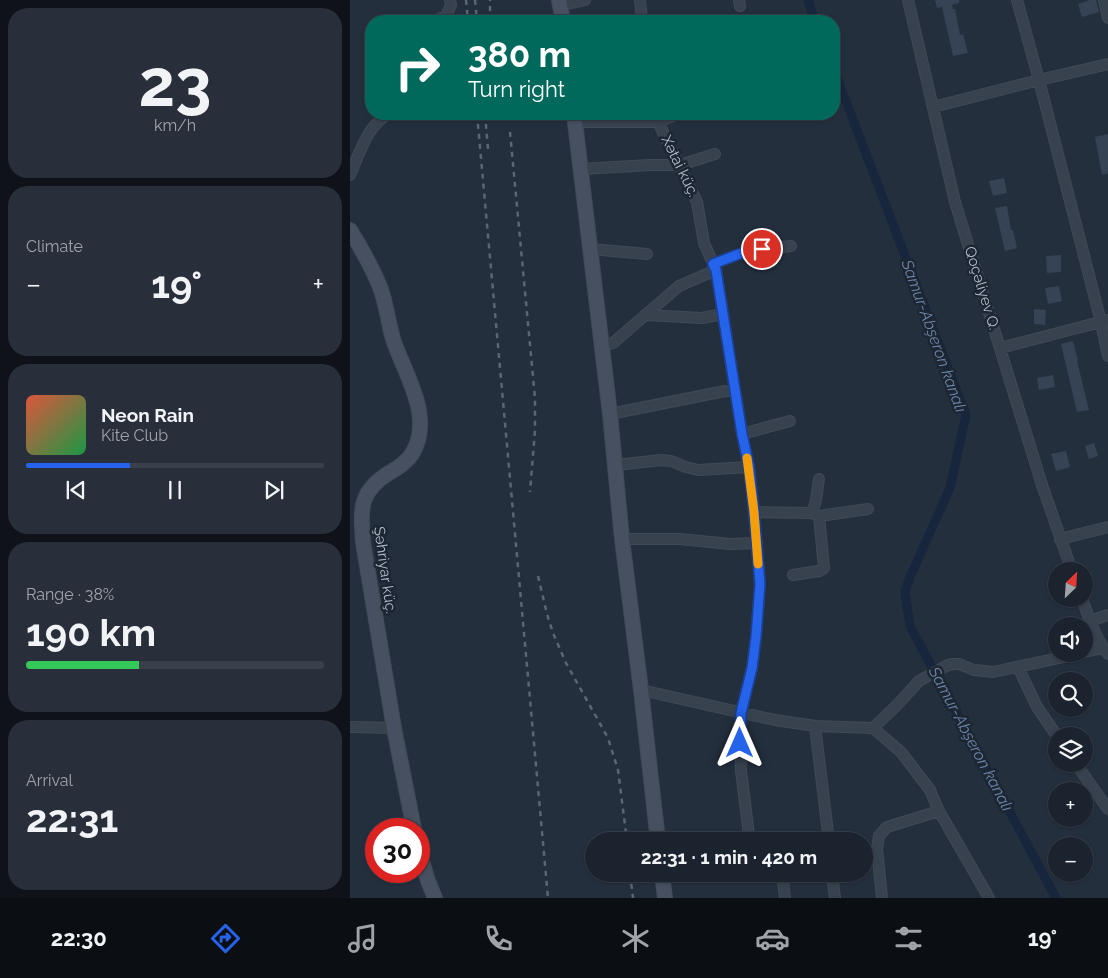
<!DOCTYPE html>
<html lang="en">
<head>
<meta charset="utf-8">
<style>
  body { margin:0; font-family:Raleway,sans-serif; background:#282f3a; color:#f1f3f6; height:100vh; display:flex; flex-direction:column; font-size:19px; white-space:nowrap }
  * { box-sizing:border-box; margin:0 }
  p { font-size:16px; color:#a0a4aa }
  .icon { flex:none; width:28px; height:28px; fill:none; stroke:currentColor; stroke-width:2; stroke-linecap:round; stroke-linejoin:round }
  .map { position:relative; flex:1; overflow:hidden }
  .side { display:flex; flex-direction:column; gap:8px; padding:8px; background:#0f1319; width:350px }
  .side>* { flex:none }
  .banner { position:absolute; left:15px; top:15px; width:475px; height:105px; border-radius:20px; box-shadow:0 1px 4px #0004,0 0 0 1px #39404a; background:#00695c; color:#fff; overflow:hidden }
  .needle { width:32px; rotate:25deg }
  .tools { position:absolute; left:698px; top:562px; display:grid; gap:10px }
  .tools a { display:grid; place-items:center; width:45px; height:45px; border-radius:50%; background:#1b232e; box-shadow:0 1px 4px #0004,0 0 0 1px #39404a; font-size:25px }
  .speed { position:absolute; left:15px; top:818px; display:flex; gap:10px; font-size:25px; font-weight:700; text-align:center }
  .speed>* { display:grid; place-content:center; width:65px; height:65px; border-radius:50%; background:#1b232e; box-shadow:0 1px 4px #0004,0 0 0 1px #39404a; line-height:1 }
  .speed .limit { border:8px solid #d22; background:#fff; color:#111 }
  .pin { position:absolute; display:grid; place-items:center; width:42px; height:42px; color:#fff; margin:-21px; border:2px solid #fff; border-radius:50%; box-shadow:0 1px 5px #0007 }
  .me { position:absolute; width:55px; margin:-28px; rotate:0deg; stroke-linejoin:round; filter:drop-shadow(0 0 4px #0008) }
  .turn { display:flex; align-items:center; gap:18px; height:105px; padding:0 20px; font-size:22px }
  .turn .icon { width:65px; height:65px; stroke-width:2.5 }
  .turn b { display:block; font-size:35px; line-height:42px }
  .big { font-size:38px; font-weight:700; line-height:1.1 }
  .side .tile { flex:1; display:flex; flex-direction:column; justify-content:center; gap:8px; min-width:0; padding:0 18px; border-radius:20px; background:#282f3a }
  .side .dial { align-items:center; gap:0 }
  .dial b { font-size:65px; line-height:1 }
  .song { display:flex; align-items:center; gap:15px }
  .cover { width:60px; height:60px; border-radius:8px; background:linear-gradient(135deg,hsl(10 70% 55%),hsl(140 70% 35%)) }
  .played { height:5px; border-radius:2px; background:linear-gradient(90deg,#2563eb 35%,#39404a 35%) }
  .keys { display:flex; justify-content:space-around; direction:ltr }
  .heat { display:flex; justify-content:space-between; align-items:center; font-size:28px; direction:ltr }
  .charge { height:8px; border-radius:4px; background:linear-gradient(90deg,#34c759 38%,#39404a 0) }
  .trip { position:absolute; left:235px; top:832px; width:288px; height:50px; border-radius:25px; background:#1b232e; box-shadow:0 1px 4px #0004,0 0 0 1px #39404a; font-weight:700; line-height:50px; text-align:center }
  .tabs { display:flex; height:80px; justify-content:space-around; align-items:center; background:#0b0e12; color:#a0a4aa }
  .tabs .icon { width:35px; height:35px }
  .tabs .on { color:#2563eb }
  .tabs b { font-size:22px; color:#f1f3f6 }
  main { display:flex; flex:1; min-height:0 }
  .map>svg:first-child { display:block }
</style>
</head>
<body>
<main>
<section class="side">
<div class="tile dial"><b>23</b><p>km/h</p></div>
<div class="tile"><p>Climate</p>
<div class="heat"><a>−</a><b class="big">19°</b><a>+</a></div>
</div>
<div class="tile">
<div class="song"><i class="cover"></i><div><b>Neon Rain</b><p>Kite Club</p></div></div>
<div class="played"></div>
<div class="keys"><svg class="icon" aria-label="previous" viewBox="0 0 24 24"><path d="M18 5L8 12l10 7zM5 5v14"/></svg><svg class="icon" aria-label="pause" viewBox="0 0 24 24"><path d="M8 5v14M16 5v14"/></svg><svg class="icon" aria-label="next" viewBox="0 0 24 24"><path d="M6 5l10 7-10 7zM19 5v14"/></svg></div>
</div>
<div class="tile"><p>Range · 38%</p><b class="big">190 km</b><div class="charge"></div></div>
<div class="tile"><p>Arrival</p><b class="big">22:31</b></div>
</section>
<div class="map">
<svg width="758" height="898" viewBox="0 0 758 898">
  <rect width="100%" height="100%" fill="#242f3e"/>
  <g fill="none" stroke-linecap="round" stroke-linejoin="round">
    <!-- canal -->
    <path stroke="#17263c" stroke-width="9" d="M458,0L465,21
      M484,70L616,415L600,488L560,577L555,592L560,626L706,898"/>
  </g>
  <!-- building -->
  <path fill="#364354" d="M585,0H609V3L602,5L603,9H605L610,35L613,34L618,53L603,56L592,7L587,8Z
    M740,0H746L749,12L732,17L728,4Z
    M758,134V173L752,175L745,137Z
    M654,178L657,193L643,196L639,181Z
    M657,206L661,230H663L667,248L655,251L645,208Z
    M711,255V272L697,273L696,256Z
    M709,286L712,301L698,304L695,288Z
    M684,309L696,310L695,325L684,324Z
    M723,341L728,361H727L739,410L727,412L711,344Z
    M703,375L705,387L689,390L687,378Z
    M744,443L748,456L739,459L735,446Z
    M716,451L720,467L706,471L701,454Z"/>
  <g fill="none" stroke-linecap="round" stroke-linejoin="round">
    <!-- street casing -->
    <g stroke="#414a57" stroke-width="12">
      <path id="street" d="M290,0L292,21
        M389,0L390,6
        M558,0L605,202L692,485L722,571
        M667,0L689,80L751,322L758,356
        M754,0L758,18
        M210,5L235,0
        M84,21L96,16L101,5L100,0
        M583,107L689,80L758,64
        M307,114L308,122L347,202L354,243L366,270L392,434L399,467L404,512L410,584L406,637L402,668L391,713L390,729L391,771L399,835C407,845 419,836 429,839L430,841
        M225,122H308L328,114
        M231,169L300,165H330L365,154
        M0,175C10,153 17,125 39,114
        M240,249L297,254
        M363,264L397,251L441,246
        M296,315L352,318L373,314
        M252,346L263,343L329,286L366,270
        M650,348L758,320
        M260,414L385,389
        M392,434L440,421
        M266,465L311,460L321,461L336,467L348,470L399,467
        M404,512L462,513L469,516L474,568L469,571L443,575
        M462,513L466,500L469,479
        M469,516L518,509
        M272,539H330L380,544L407,543
        M710,539L758,527
        M732,599C739,617 745,638 758,654
        M740,621L758,615
        M734,652L753,648
        M668,667L687,707L707,736
        M291,690L425,720L465,726L523,728L547,705L569,681L598,665L603,664H609L624,670L643,672L728,654
        M465,726L479,841
        M0,727L44,728
        M523,728L551,752L580,790L589,811L639,898
        M726,764L758,809
        M432,874L435,898
        M482,874L485,898
        M532,898L527,849L529,836L537,827L589,811"/>
    </g>
    <!-- secondary casing -->
    <g stroke="#414a57" stroke-width="16">
      <path id="secondary" d="M209,0L213,21
        M224,114L260,414L272,539L291,690L308,841
        M0,230C11,248 22,267 30,287C37,305 38,324 44,342C56,376 84,418 62,454C56,463 48,468 39,473C8,492 11,510 13,542L44,728L64,829
        M69,851L78,881L85,898
        M312,874L315,898"/>
    </g>
    <!-- street -->
    <use href="#street" stroke="#38414e" stroke-width="10"/>
    <!-- secondary -->
    <use href="#secondary" stroke="#465061" stroke-width="14"/>
    <!-- rail -->
    <path stroke="#5a6575" stroke-width="2.5" stroke-dasharray="5 5" stroke-linecap="butt" d="M116,0L118,21
      M125,0L127,21
      M140,21V0
      M127,114L198,898
      M135,114L138,149
      M160,132L185,398V430L180,492
      M188,576L197,614L203,633L216,663L258,738L268,770L277,841
      M280,874L283,898"/>
  </g>
  <g fill="none" stroke-linecap="round" stroke-linejoin="round">
    <!-- route casing -->
    <g stroke="#184099" stroke-width="12">
      <path id="route" d="M390,743L391,713L402,668L406,637L410,584L404,512L399,466L392,434L366,270L363,264L397,251L412,249"/>
    </g>
    <!-- route -->
    <use href="#route" stroke="#2563eb" stroke-width="9"/>
    <!-- slow -->
    <path stroke="#f59e0b" stroke-width="9" d="M397,458L404,512L408,564"/>
  </g>
  <g text-anchor="middle" dominant-baseline="central" stroke-width="5" stroke-linejoin="round" paint-order="stroke">
    <!-- street labels -->
    <g font-size="15" fill="#b4bcc9" stroke="#1d2633">
      <text transform="translate(330 166) rotate(64)">Xətai küç.</text>
      <text transform="translate(632 288) rotate(73)">Qoçəliyev Q.</text>
      <text transform="translate(35 570) rotate(82)">Şəhriyar küç.</text>
    </g>
    <!-- water labels -->
    <g font-size="16" font-style="italic" fill="#6d86a8" stroke="#1d2633">
      <text transform="translate(584 336) rotate(70)">Samur-Abşeron kanalı</text>
      <text transform="translate(621 739) rotate(62)">Samur-Abşeron kanalı</text>
    </g>
  </g>
</svg>
<div class="tools">
<a><svg class="needle" viewBox="-14 -14 28 28"><path d="M0-13l5 13h-10z" fill="#e53935"/><path d="M0 13l5-13h-10z" fill="#a0a4aa"/></svg></a>
<a><svg class="icon" aria-label="sound" viewBox="0 0 24 24"><path d="M4 9h4l5-4v14l-5-4H4zM17 9q2 3 0 6"/></svg></a>
<a><svg class="icon" aria-label="search" viewBox="0 0 24 24"><circle cx="10" cy="10" r="6"/><path d="M15 15l6 6"/></svg></a>
<a><svg class="icon" aria-label="layers" viewBox="0 0 24 24"><path d="M12 4l9 5-9 5-9-5zM3 14l9 5 9-5"/></svg></a>
<a>+</a>
<a>−</a>
</div>
<div class="speed"><div class="limit">30</div></div>
<div class="pin" style="left:412px;top:249px;background:#d93025"><svg class="icon" aria-label="arrive" viewBox="0 0 24 24"><path d="M6 21V4h12l-3 4 3 4H6"/></svg></div>
<svg class="me" style="left:390px;top:743px" viewBox="-20 -20 40 40"><path d="M0-17L14 15 0 8-14 15z" fill="#2563eb" stroke="#fff" stroke-width="4"/></svg>
<div class="trip">22:31 · 1 min · 420 m</div>
<div class="banner">
<div class="turn"><svg class="icon" aria-label="right" viewBox="0 0 24 24"><path d="M7 20v-9h11M14 6l5 5-5 5"/></svg><div><b>380 m</b>Turn right</div></div>
</div>
</div>
</main>
<nav class="tabs">
<b>22:30</b>
<svg class="icon on" aria-label="directions" viewBox="0 0 24 24"><path d="M12 3l9 9-9 9-9-9zM9 14v-3h6M13 9l2 2-2 2"/></svg>
<svg class="icon" aria-label="music" viewBox="0 0 24 24"><path d="M9 18V5l10-2v13"/><circle cx="6" cy="18" r="3"/><circle cx="16" cy="16" r="3"/></svg>
<svg class="icon" aria-label="phone" viewBox="0 0 24 24"><path d="M5 4h4l2 5-3 2q2 4 5 5l2-3 5 2v4C11 20 4 13 5 4z"/></svg>
<svg class="icon" aria-label="climate" viewBox="0 0 24 24"><path d="M12 3v18M4 7l16 10M4 17L20 7"/></svg>
<svg class="icon" aria-label="car" viewBox="0 0 24 24"><path d="M5 17H2v-5l4-1 3-4h7l3 4 3 1v5h-3M9 17h6M6 11h13"/><circle cx="7" cy="17" r="2"/><circle cx="17" cy="17" r="2"/></svg>
<svg class="icon" aria-label="filters" viewBox="0 0 24 24"><path d="M4 7h16M4 17h16"/><circle cx="9" cy="7" r="2"/><circle cx="15" cy="17" r="2"/></svg>
<b>19°</b>
</nav>
</body>
</html>
